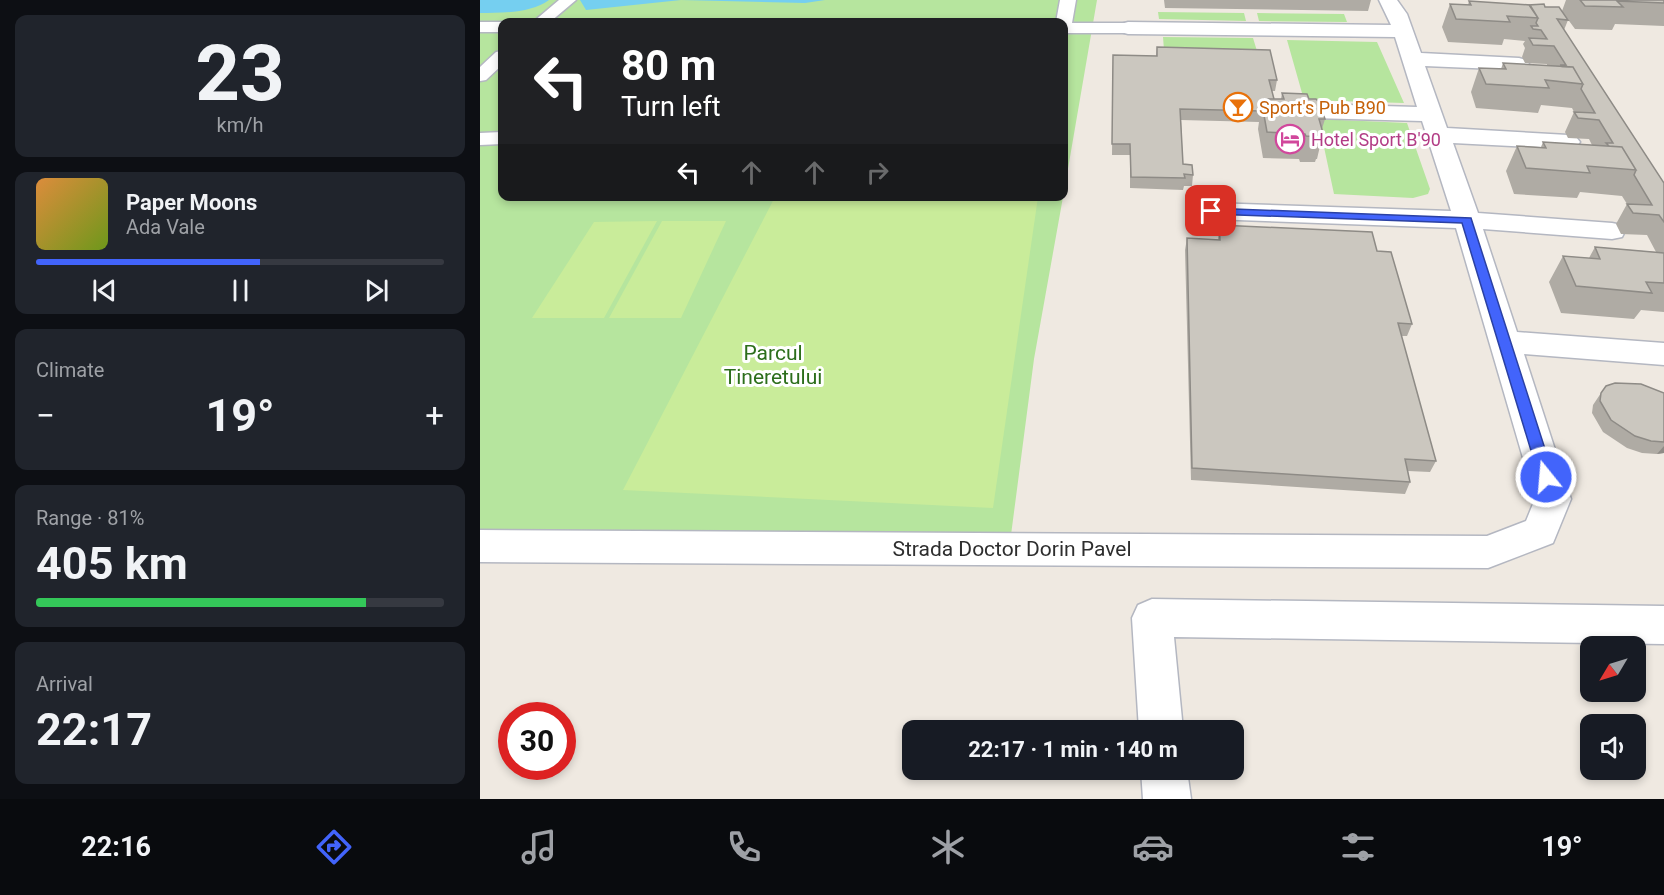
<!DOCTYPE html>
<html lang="en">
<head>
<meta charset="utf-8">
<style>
  body { margin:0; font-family:Roboto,sans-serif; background:#20242c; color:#f1f3f6; height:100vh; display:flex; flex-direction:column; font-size:22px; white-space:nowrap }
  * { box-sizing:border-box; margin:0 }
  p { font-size:20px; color:#9ea1a6 }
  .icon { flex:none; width:33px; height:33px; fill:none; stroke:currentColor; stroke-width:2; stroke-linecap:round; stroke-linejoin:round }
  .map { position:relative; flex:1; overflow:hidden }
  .side { display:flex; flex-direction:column; gap:15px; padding:15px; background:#0d0f14; width:480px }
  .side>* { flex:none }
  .banner { position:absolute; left:18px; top:18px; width:570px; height:183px; border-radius:12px; box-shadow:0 3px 9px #0003; background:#202124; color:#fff; overflow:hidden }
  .needle { width:39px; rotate:232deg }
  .tools { position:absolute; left:1100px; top:636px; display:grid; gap:12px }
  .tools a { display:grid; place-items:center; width:66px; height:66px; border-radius:12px; background:#171b24; box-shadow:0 3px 9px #0003; font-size:30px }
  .speed { position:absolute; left:18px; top:702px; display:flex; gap:12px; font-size:30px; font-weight:700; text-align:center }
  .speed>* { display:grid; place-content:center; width:78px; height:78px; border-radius:50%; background:#171b24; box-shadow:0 3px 9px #0003; line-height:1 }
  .speed .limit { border:9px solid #d22; background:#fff; color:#111 }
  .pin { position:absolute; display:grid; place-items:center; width:51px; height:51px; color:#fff; margin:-26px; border-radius:12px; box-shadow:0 3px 9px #0006 }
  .me { position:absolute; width:66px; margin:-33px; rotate:343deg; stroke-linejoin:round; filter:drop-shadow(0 0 4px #0008) }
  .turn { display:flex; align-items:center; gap:21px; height:126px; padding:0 24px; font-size:27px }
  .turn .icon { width:78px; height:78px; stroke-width:2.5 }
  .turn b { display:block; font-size:42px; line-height:51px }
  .lanes { display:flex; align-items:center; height:57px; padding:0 24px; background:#0003; justify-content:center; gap:30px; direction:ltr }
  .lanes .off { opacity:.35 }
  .big { font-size:45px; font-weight:700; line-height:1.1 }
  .side .card { flex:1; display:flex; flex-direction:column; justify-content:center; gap:9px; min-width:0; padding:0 21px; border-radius:12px; background:#20242c }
  .side .dial { align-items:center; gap:0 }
  .dial b { font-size:78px; line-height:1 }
  .song { display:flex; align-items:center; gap:18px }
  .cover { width:72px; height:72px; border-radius:9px; background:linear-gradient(135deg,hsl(30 70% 55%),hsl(80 70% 35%)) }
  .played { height:6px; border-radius:3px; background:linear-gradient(90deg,#4264fb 55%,#363941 55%) }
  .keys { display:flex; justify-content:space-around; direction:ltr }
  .heat { display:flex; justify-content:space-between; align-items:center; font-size:33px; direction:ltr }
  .charge { height:9px; border-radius:4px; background:linear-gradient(90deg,#34c759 81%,#363941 0) }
  .trip { position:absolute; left:422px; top:720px; width:342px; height:60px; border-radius:12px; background:#171b24; box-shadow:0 3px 9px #0003; font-weight:700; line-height:60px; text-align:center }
  .dock { display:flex; height:96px; justify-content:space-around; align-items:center; background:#090b0e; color:#9ea1a6 }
  .dock .icon { width:42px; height:42px }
  .dock .selected { color:#4264fb }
  .dock b { font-size:27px; color:#f1f3f6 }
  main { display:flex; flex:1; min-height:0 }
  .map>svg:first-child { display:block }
</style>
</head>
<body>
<main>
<section class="side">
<div class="card dial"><b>23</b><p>km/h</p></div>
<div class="card">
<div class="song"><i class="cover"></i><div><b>Paper Moons</b><p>Ada Vale</p></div></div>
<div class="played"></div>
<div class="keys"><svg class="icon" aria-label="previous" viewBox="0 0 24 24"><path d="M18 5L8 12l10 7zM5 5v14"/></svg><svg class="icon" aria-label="pause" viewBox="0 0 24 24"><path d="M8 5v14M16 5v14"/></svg><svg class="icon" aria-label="next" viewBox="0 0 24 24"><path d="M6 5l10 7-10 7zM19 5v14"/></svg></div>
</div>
<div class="card"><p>Climate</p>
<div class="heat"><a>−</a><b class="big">19°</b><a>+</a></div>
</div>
<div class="card"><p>Range · 81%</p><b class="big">405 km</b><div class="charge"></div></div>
<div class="card"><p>Arrival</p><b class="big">22:17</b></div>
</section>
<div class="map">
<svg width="1184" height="799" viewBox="0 0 1184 799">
  <rect width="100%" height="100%" fill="#efe9e1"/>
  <!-- green -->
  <path fill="#b6e59e" d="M0,0H617L584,192V22H22V196L583,197L554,359L531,535L0,533Z
    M678,12L764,13L766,21L679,19Z
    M777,13L864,14L867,22L779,21Z
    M683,37L773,38L777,51L684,50Z
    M807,40L897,42L924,103L824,100Z
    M838,119L927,123L950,189L948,194L933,198L854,194Z"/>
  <!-- pitch -->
  <path fill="#c9ec9a" d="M295,197H558L513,508L143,490Z
    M177,221L124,318H52L114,222Z
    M182,221H246L201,318H129Z"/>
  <!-- water -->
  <path fill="#75cff0" d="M0,0H69C52,13 21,13 0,13Z
    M100,0H345L325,3L201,0L106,10Z"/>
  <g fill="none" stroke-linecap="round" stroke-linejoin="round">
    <!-- pedestrian casing -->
    <g stroke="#b4b7c1" stroke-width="3">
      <path id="pedestrian" d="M79,0H96L70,22H53Z
        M580,0H596L592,23H648L656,28L648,33H584V22H576Z
        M0,22H23L22,32H0Z
        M22,51V65L6,80L0,81V67L16,52Z
        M22,132V144L0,145V133Z"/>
    </g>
    <!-- minor casing -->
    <g stroke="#b4b7c1" stroke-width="3">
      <path id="minor" d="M899,0H917L927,14L941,53L1039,58L1046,60L1049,64L1046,68L1039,70L945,66L967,128L1088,135L1096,137L1100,142L1096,147L1088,149L973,143L998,213L1132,223L1142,225L1145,231L1142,237L1132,239L1003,229L1037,332L1184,343V365L1044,354L1091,499L1073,543L1008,568L0,562V530L1007,536L1046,521L1055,499L976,228L731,219L722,217L718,211L722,205L731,203L971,211L942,121L832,118L824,116L821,111L824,106L832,104L937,107L915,37L648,34L641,32L638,28L641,24L648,22L911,25Z
        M672,599L1184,606V644L694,637L703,730H659L652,618L658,605Z
        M661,770H707L711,799H663Z"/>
    </g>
    <!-- pedestrian -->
    <use href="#pedestrian" fill="#fff" fill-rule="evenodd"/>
    <!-- minor -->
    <use href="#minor" fill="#fff" fill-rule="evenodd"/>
  </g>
  <!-- wall -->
  <path fill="#afaba4" d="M684,0H891L888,11L685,8Z
    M1086,0H1184V26L1135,24L1132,30L1095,29L1084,14L1088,20L1084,30L1184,183V312L1161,310L1154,319L1081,313L1069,282L1083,256L1109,258L1115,247L1176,252L1167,235L1141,234L1136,224L1147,204L1142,196L1100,192L1097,198L1034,194L1026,171L1037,146L1061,147L1063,142L1112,145L1109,139L1088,138L1085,132L1094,112L1092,108L1061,105L1058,113L996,108L991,92L999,68L1021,69L1023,63L1067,66V64L1045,63L1042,57L1045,48L1043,44L1045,41L1024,39L1022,45L968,42L962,27L970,4L988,5L989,1L1065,7L1082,11Z
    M677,47L797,80L795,91H792L794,99H801L802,93L829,99L845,119L842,129L843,133L837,159H836L835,162H820L819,159L783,158L778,129L779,122L701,120L703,164L713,175L712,186H704L703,190L650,188V155H632L633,55L676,56Z
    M739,225L897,251L932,324L927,336H921L956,461L950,472L928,471L930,482L925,494L711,480L705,250L707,238L738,240Z
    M1121,393H1184V453L1177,454L1162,453L1147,448L1123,432L1112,413L1113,405Z"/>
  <!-- shaded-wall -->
  <path fill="#8e8b86" d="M1184,446V453L1177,454Z"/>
  <!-- building -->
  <path fill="#cbc7bf" stroke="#8e8b86" stroke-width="1.5" d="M1100,0H1184V3L1137,1L1143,7L1105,6Z
    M989,1L1050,5L1058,18L1027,16L1030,22L976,19L970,4L991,5Z
    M1064,4L1065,7H1079L1088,20L1077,19L1184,183V222L1179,215L1153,213L1147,204L1172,205L1154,175L1156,170L1142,147L1129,146L1126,143H1133L1119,120L1098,118L1094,112L1115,113L1101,89L1103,84L1093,67H1082L1081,65H1086L1074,46L1053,45L1049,38L1067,39L1061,30L1053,29L1051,26H1058L1056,23L1058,18L1049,5Z
    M677,47L790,50L797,80H789L794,99H784L781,111L700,109L703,164L712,165L713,175L704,174L705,178L651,177L650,144H632L633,55L677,56Z
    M1023,63L1093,67L1103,84L1065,80L1069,88L1006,84L999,68L1026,69Z
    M802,93L827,94L829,99H836L839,102L845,119H839L843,133H840L841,137L826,136L825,134L787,132L782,104L786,105L784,99H804Z
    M1063,142L1142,147L1156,170L1107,166L1110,173L1046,168L1037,146L1066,148Z
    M739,225L892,232L897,251L911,252L932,324L918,323L956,461L925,459L930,482L712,468L707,238L740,240Z
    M1115,247L1184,253V283L1166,282L1172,293L1096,286L1083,256L1120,259Z
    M1135,383L1161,384L1184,393V442L1171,441L1155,436L1131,420L1120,401L1121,393L1126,386Z"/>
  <!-- route -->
  <path fill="#4264fb" stroke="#2b41a3" stroke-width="1.5" d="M728,208L991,218L1074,477L1072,481H1061L1059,477L982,223L731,214L726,211Z"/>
  <!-- icons -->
  <defs>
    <g id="bar-ring" transform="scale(1.5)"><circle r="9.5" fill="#fff" stroke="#e8710a" stroke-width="1.5"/><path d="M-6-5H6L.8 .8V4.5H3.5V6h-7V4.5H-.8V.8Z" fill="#e8710a"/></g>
    <g id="hotel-ring" transform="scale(1.5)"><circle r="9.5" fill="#fff" stroke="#d1479c" stroke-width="1.5"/><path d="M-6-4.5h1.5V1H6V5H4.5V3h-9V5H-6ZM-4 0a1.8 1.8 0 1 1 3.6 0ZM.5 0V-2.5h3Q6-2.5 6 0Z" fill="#d1479c"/></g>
  </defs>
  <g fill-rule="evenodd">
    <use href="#bar-ring" x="758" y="107"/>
    <use href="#hotel-ring" x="810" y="139"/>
  </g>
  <g text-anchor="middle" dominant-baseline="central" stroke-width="6" stroke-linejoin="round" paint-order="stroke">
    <!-- far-food labels -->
    <g font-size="18" fill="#c56008" stroke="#fff" text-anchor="start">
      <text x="779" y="107">Sport's Pub B90</text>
    </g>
    <!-- far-hotel labels -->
    <g font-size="18" fill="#b23c85" stroke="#fff" text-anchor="start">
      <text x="831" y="139">Hotel Sport B'90</text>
    </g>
    <!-- park labels -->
    <g font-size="21" fill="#2c6e1b" stroke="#fff">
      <text x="293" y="353">Parcul<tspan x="293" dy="24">Tineretului</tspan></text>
    </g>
    <!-- street labels -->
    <g font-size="21" fill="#2e2e2e" stroke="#fff">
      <text x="532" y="549">Strada Doctor Dorin Pavel</text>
    </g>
  </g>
</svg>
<div class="tools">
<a><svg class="needle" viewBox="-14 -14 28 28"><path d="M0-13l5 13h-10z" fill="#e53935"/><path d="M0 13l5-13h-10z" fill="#9ea1a6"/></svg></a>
<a><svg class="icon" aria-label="sound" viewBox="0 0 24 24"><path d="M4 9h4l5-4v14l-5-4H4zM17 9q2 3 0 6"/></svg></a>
</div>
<div class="speed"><div class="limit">30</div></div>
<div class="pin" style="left:731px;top:211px;background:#d93025"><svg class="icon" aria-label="arrive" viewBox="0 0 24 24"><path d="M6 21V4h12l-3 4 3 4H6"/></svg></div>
<svg class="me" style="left:1066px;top:477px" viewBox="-20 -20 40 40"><circle r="17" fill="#4264fb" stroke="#fff" stroke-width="3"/><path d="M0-11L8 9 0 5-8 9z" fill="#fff"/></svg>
<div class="trip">22:17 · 1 min · 140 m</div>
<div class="banner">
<div class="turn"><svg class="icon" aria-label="left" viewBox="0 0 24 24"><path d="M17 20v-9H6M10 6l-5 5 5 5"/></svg><div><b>80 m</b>Turn left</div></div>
<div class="lanes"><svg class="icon" aria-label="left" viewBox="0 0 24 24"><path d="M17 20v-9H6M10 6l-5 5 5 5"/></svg><svg class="icon off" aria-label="ahead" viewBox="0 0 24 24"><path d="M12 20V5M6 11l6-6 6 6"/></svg><svg class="icon off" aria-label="ahead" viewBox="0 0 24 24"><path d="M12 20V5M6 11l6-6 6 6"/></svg><svg class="icon off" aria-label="right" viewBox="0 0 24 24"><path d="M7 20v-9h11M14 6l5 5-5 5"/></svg></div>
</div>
</div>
</main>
<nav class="dock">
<b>22:16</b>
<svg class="icon selected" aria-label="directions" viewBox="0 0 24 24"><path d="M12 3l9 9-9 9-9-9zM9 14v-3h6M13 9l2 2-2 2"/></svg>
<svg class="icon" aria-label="music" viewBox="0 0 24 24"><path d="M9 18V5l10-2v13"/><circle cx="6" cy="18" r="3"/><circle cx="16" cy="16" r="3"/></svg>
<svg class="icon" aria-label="phone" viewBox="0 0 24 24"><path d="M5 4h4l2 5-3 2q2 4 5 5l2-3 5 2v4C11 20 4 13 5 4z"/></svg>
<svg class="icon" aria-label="climate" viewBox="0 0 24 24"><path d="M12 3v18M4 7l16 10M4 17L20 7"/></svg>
<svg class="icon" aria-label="car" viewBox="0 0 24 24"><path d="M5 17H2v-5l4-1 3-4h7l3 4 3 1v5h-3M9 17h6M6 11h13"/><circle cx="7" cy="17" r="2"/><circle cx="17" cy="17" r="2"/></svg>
<svg class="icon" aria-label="filters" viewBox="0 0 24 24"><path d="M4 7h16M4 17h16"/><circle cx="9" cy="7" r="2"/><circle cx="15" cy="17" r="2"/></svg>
<b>19°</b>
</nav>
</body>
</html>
